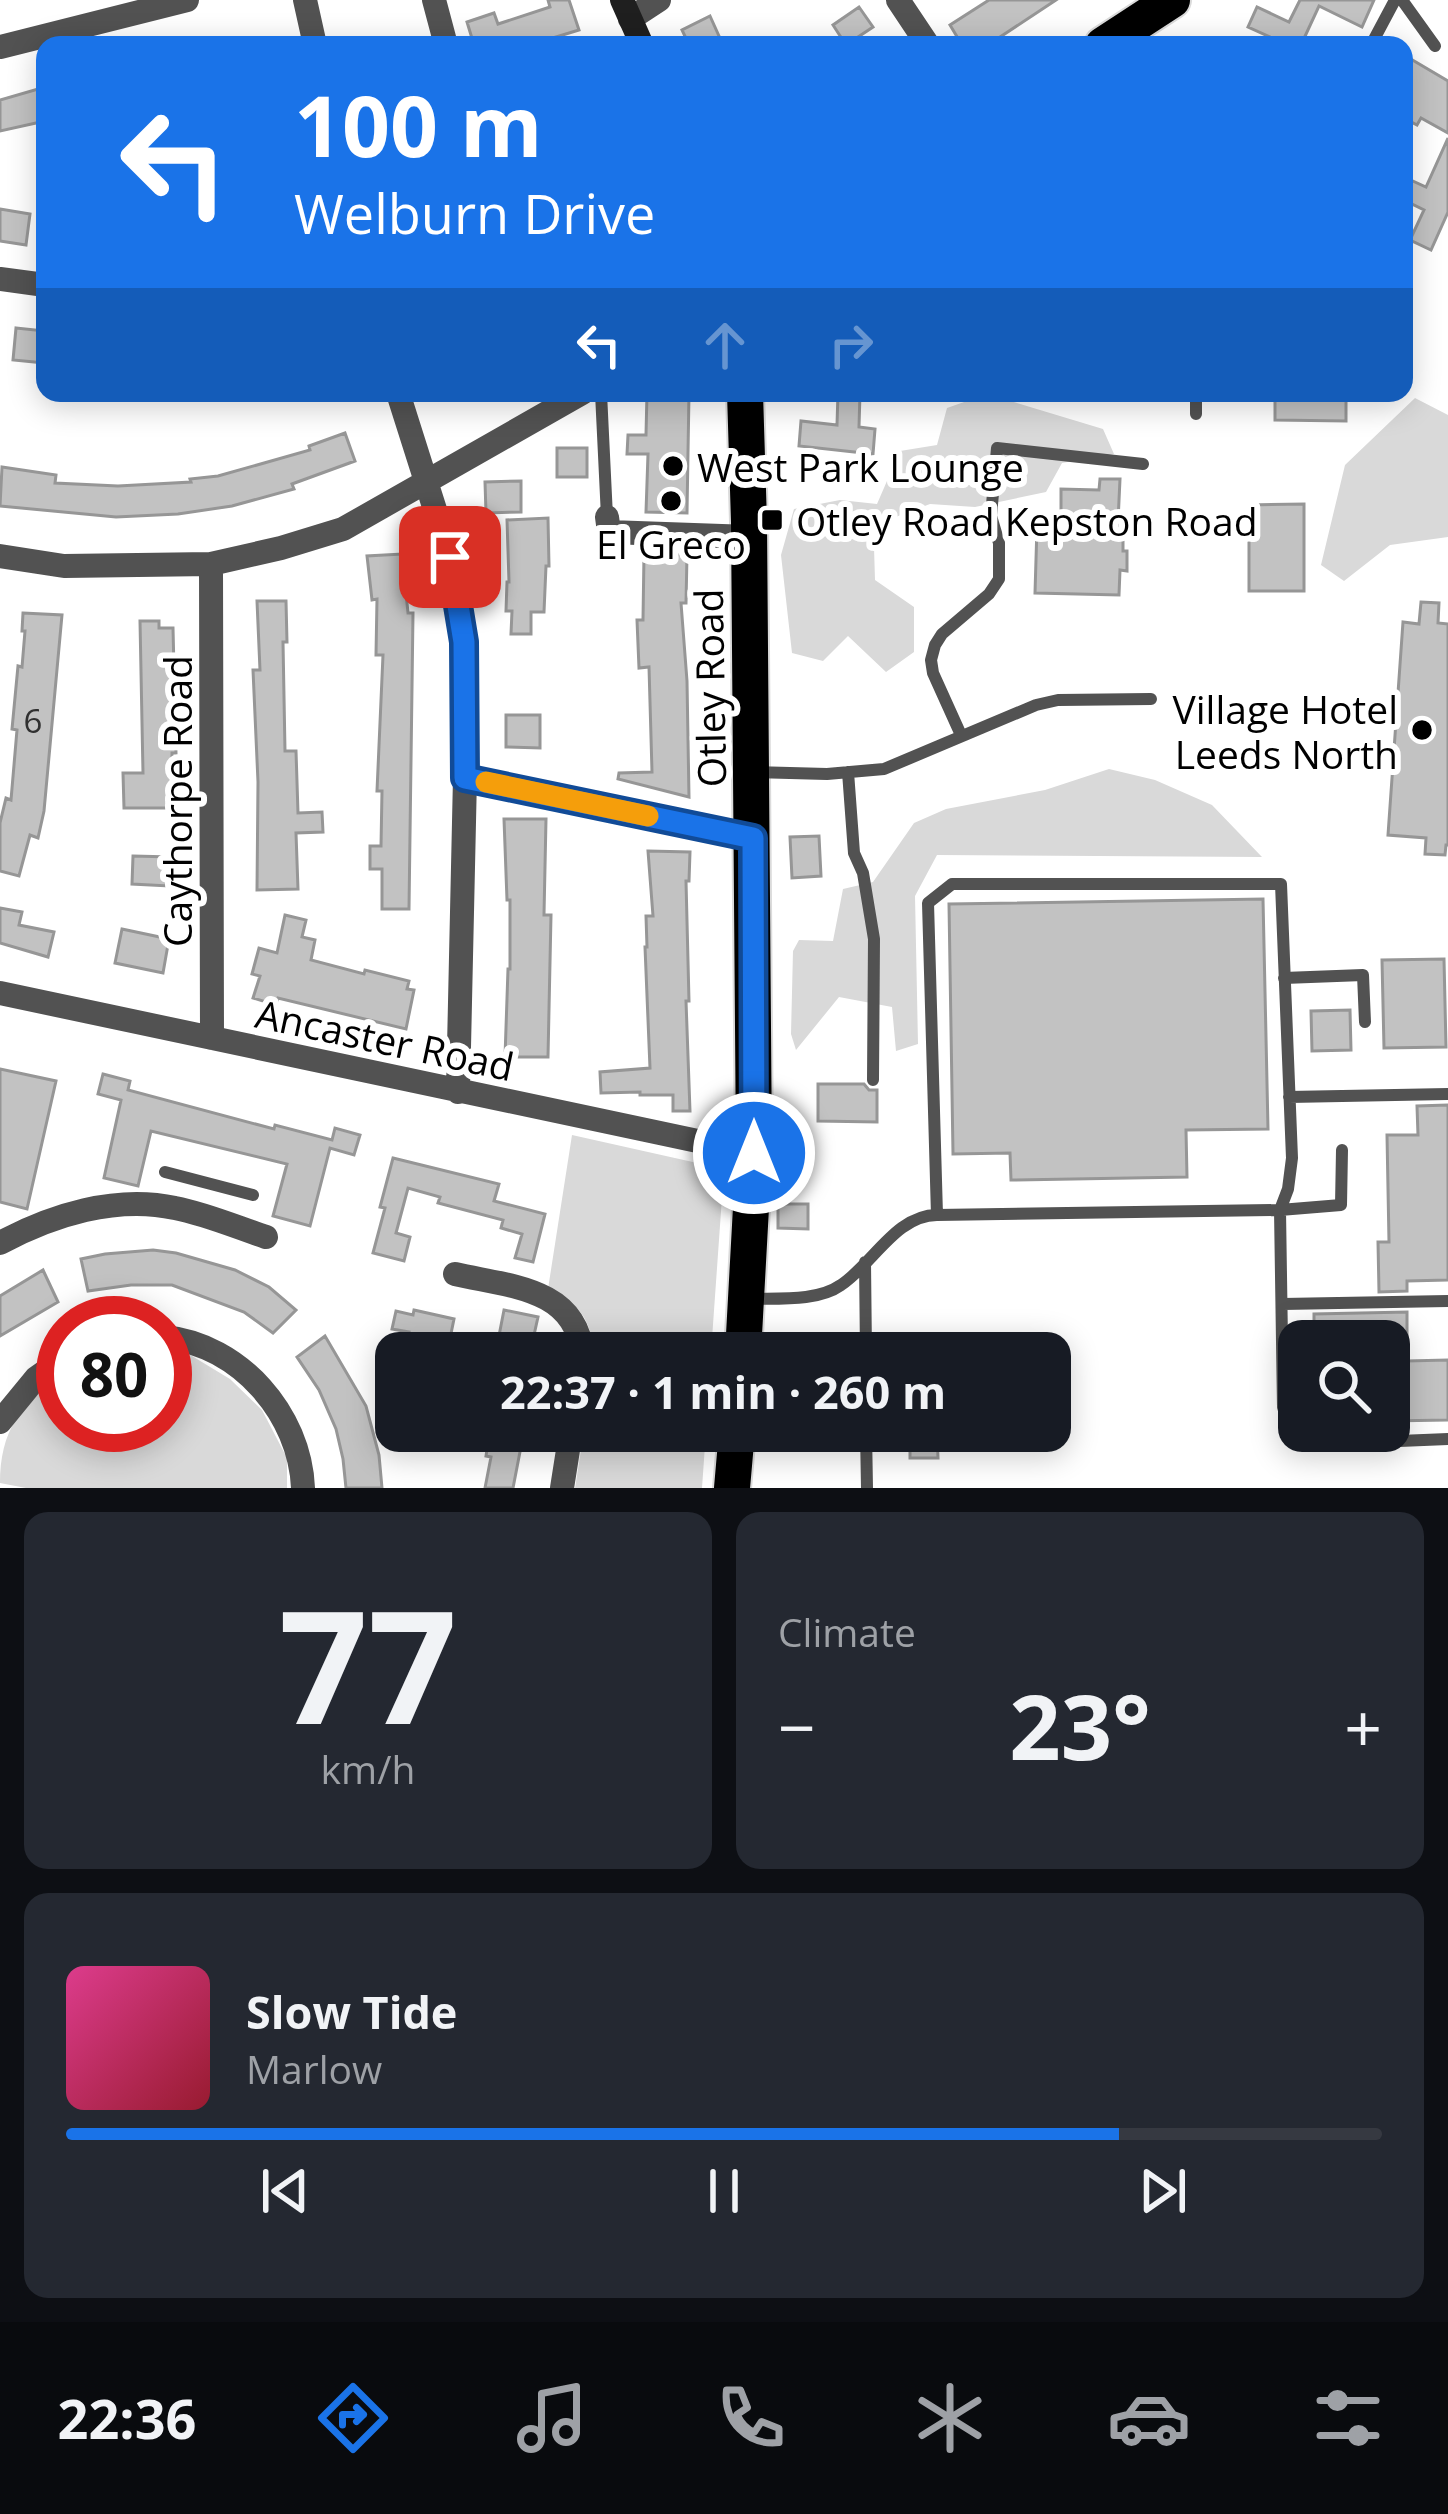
<!DOCTYPE html>
<html lang="en">
<head>
<meta charset="utf-8">
<style>
  body { margin:0; font-family:"Open Sans",sans-serif; background:#242831; color:#f1f3f6; height:100vh; display:flex; flex-direction:column; font-size:45px; white-space:nowrap }
  * { box-sizing:border-box; margin:0 }
  p { font-size:39px; color:#9ea1a6 }
  .icon { flex:none; width:66px; height:66px; fill:none; stroke:currentColor; stroke-width:2; stroke-linecap:round; stroke-linejoin:round }
  .map { position:relative; height:1488px; overflow:hidden }
  .drawer { display:flex; flex-direction:column; gap:24px; padding:24px; background:#0d0f14; flex:1 }
  .drawer>* { flex:none }
  .hud { position:absolute; left:36px; top:36px; width:1377px; height:366px; border-radius:24px; box-shadow:0 6px 30px #0003; background:#1a73e8; color:#fff; overflow:hidden }
  .tools { position:absolute; left:1278px; top:1320px; display:grid; gap:24px }
  .tools a { display:grid; place-items:center; width:132px; height:132px; border-radius:24px; background:#171b24; box-shadow:0 6px 30px #0003; font-size:60px }
  .speed { position:absolute; left:36px; top:1296px; display:flex; gap:24px; font-size:60px; font-weight:700; text-align:center }
  .speed>* { display:grid; place-content:center; width:156px; height:156px; border-radius:50%; background:#171b24; box-shadow:0 6px 30px #0003; line-height:1 }
  .speed .limit { border:18px solid #d22; background:#fff; color:#111 }
  .pin { position:absolute; display:grid; place-items:center; width:102px; height:102px; color:#fff; margin:-51px; border-radius:24px; box-shadow:0 6px 18px #0006 }
  .me { position:absolute; width:132px; margin:-66px; rotate:0deg; stroke-linejoin:round; filter:drop-shadow(0 0 9px #0008) }
  .turn { display:flex; align-items:center; gap:42px; height:252px; padding:0 60px; font-size:54px }
  .turn .icon { width:156px; height:156px; stroke-width:2.5 }
  .turn b { display:block; font-size:84px; line-height:102px }
  .lanes { display:flex; align-items:center; height:114px; padding:0 60px; background:#0003; justify-content:center; gap:60px; direction:ltr }
  .lanes .off { opacity:.35 }
  .big { font-size:90px; font-weight:700; line-height:1.1 }
  .drawer .tile { flex:1; display:flex; flex-direction:column; justify-content:center; gap:18px; min-width:0; padding:0 42px; border-radius:24px; background:#242831 }
  .drawer .dial { align-items:center; gap:0 }
  .dial b { font-size:156px; line-height:1 }
  .song { display:flex; align-items:center; gap:36px }
  .cover { width:144px; height:144px; border-radius:18px; background:linear-gradient(135deg,hsl(330 70% 55%),hsl(350 70% 35%)) }
  .played { height:12px; border-radius:6px; background:linear-gradient(90deg,#1a73e8 80%,#363941 80%) }
  .keys { display:flex; justify-content:space-around; direction:ltr }
  .heat { display:flex; justify-content:space-between; align-items:center; font-size:66px; direction:ltr }
  .drawer .tiles { flex:1; display:grid; gap:24px; grid-template-columns:1fr 1fr }
  .tile:last-child { grid-column:span 2 }
  .trip { position:absolute; left:375px; top:1332px; width:696px; height:120px; border-radius:24px; background:#171b24; box-shadow:0 6px 30px #0003; font-weight:700; line-height:120px; text-align:center }
  .dock { display:flex; height:192px; justify-content:space-around; align-items:center; background:#090b0e; color:#9ea1a6 }
  .dock .icon { width:84px; height:84px }
  .dock .current { color:#1a73e8 }
  .dock b { font-size:54px; color:#f1f3f6 }
  .map>svg:first-child { display:block }
</style>
</head>
<body>
<div class="map">
<svg width="1448" height="1488" viewBox="0 0 1448 1488">
  <rect width="100%" height="100%" fill="#fff"/>
  <!-- green -->
  <path fill="#d9d9d9" d="M987,394L1103,429L1114,454L1062,463L1046,492L975,507L930,504L893,518L874,547L875,580L914,607V652L886,672L848,636L823,661L792,653L781,555L794,509L840,500L877,504L900,451L937,445L947,408Z
    M1415,398L1448,415V537L1390,545L1344,581L1321,565L1345,465Z
    M1109,769L1155,780L1212,805L1262,857L937,855L915,896L918,1044L896,1051L892,1007L839,997L796,1050L791,1034L793,951L799,940L833,941L843,889L873,882L914,823L946,809L1045,790Z
    M572,1135L724,1169L711,1353H594C590,1317 580,1305 548,1289Z
    M165,1353H187L230,1379L262,1410L287,1458V1488H26L0,1483C0,1432 20,1402 63,1377V1425H165Z
    M584,1431H706L702,1488H575Z"/>
  <!-- building -->
  <path fill="#c2c2c2" stroke="#969696" stroke-width="3" d="M548,0H569L579,30L543,41L545,45H474L467,22L494,13L498,24L550,7Z
    M989,0H1056L988,45H962L950,25Z
    M1300,0H1374L1362,27L1319,6L1301,45H1269L1272,38L1248,27L1257,7L1289,22Z
    M859,7L873,27L846,45L833,25Z
    M710,16L723,45H689L682,30Z
    M1404,55L1448,81V133L1421,118L1417,125L1404,118Z
    M45,87V121L0,131V100Z
    M1448,138V212L1431,250L1410,240L1424,210L1404,200V177L1426,187Z
    M0,209L30,214L26,245L0,241Z
    M16,328L45,331V363L13,360Z
    M647,393H689L687,513L646,512L648,454H627L628,435H646Z
    M838,393H860L859,427L875,429L873,454L799,446L801,421L837,425Z
    M1275,393H1346V421L1275,420Z
    M345,433L355,461L292,484L294,489L232,506L178,514L116,517L0,506L2,467L56,475L55,483L118,486L191,482L190,479L218,476L310,450L309,446Z
    M557,448H587V477H557Z
    M1100,479H1120L1118,522H1123V551H1127V571L1120,570L1119,595L1035,593L1037,526H1043V521H1061V489L1099,490Z
    M521,481V512L486,513L485,482Z
    M1304,504V591H1249V505Z
    M548,518L549,566H546L544,612H531V634H511L512,611H506L507,582H509L507,520Z
    M402,554L408,613H413L409,909H382V869H370V846H381L382,791H377L383,655H376L377,599L372,600L367,556Z
    M644,554L687,555L686,603H681L687,681L689,797L618,779L619,773L652,772L649,667L639,668L637,620H643Z
    M257,601H286L287,642H283L285,751H296L298,813L322,812L323,832L296,833L298,889L257,890L258,782L253,670H260Z
    M1421,602L1439,603L1438,623L1448,624V845H1446L1445,855L1425,854L1426,838L1388,835L1403,622L1419,624Z
    M23,613L62,615L44,811L38,838L30,835L19,876L0,871V823L6,798L11,800L17,730L12,729L18,666L22,667L25,631H22Z
    M140,621H159V628H173L176,753H172V808H124L123,773H143Z
    M506,715H540V748L506,747Z
    M504,819H546L544,915H551L548,1057H505L508,969H510V900H507Z
    M819,836L821,876L792,878L790,837Z
    M648,851L690,852L689,881H686L689,1001H686L690,1111H673V1095H640V1092L601,1093L600,1072L650,1068L645,947H647L646,916H653Z
    M133,856L171,857L169,886L132,884Z
    M1263,899L1268,1129L1186,1130L1187,1177L1011,1180L1010,1153L953,1154L949,904Z
    M0,908L22,912L19,925L54,932L48,957L0,943Z
    M285,915L306,920L302,937L315,940L311,960L364,974L365,970L409,981L407,989L414,990L406,1029L278,998L276,1005L253,998L260,976L252,974L259,948L277,953Z
    M122,929L169,939L163,973L115,963Z
    M1444,959L1446,1047L1384,1048L1382,960Z
    M1350,1010L1351,1050L1312,1051L1311,1011Z
    M0,1069L56,1081L27,1209L0,1202Z
    M103,1074L130,1081L128,1090L274,1129L275,1125L332,1140L335,1128L360,1135L354,1155L330,1148L310,1226L273,1216L287,1164L151,1131L138,1186L104,1178L121,1100L98,1094Z
    M818,1084H864L869,1090H877V1122L818,1121Z
    M1448,1105V1280L1407,1281V1291L1379,1292L1378,1242H1389L1387,1135H1418L1417,1106Z
    M393,1158L499,1184L494,1201L545,1214L533,1262L515,1258L522,1234L501,1228L503,1220L438,1203L440,1197L408,1188L396,1233L410,1237L404,1261L373,1253L385,1208L380,1207Z
    M778,1204H808V1229L778,1228Z
    M153,1250L176,1253L235,1270L269,1287L296,1310L273,1333L244,1312L172,1285H131L88,1291L81,1259L105,1254Z
    M43,1270L58,1302L0,1336V1296Z
    M414,1310L454,1319L447,1353L406,1346L409,1332L392,1329L396,1311L413,1315Z
    M504,1310L538,1317L530,1353L497,1346Z
    M1407,1312V1361L1448,1360V1420L1389,1421V1341H1314V1314Z
    M325,1336L366,1406L379,1455L382,1488H346L343,1459L336,1429L319,1390L297,1357Z
    M490,1431H524L513,1488H485L491,1457L486,1456Z
    M910,1431H937L938,1458H910Z"/>
  <g fill="none" stroke-linecap="round" stroke-linejoin="round">
    <!-- highway casing -->
    <g stroke="#dbdbdb" stroke-width="40">
      <path id="highway" d="M1103,45L1172,0
        M743,1353L754,1153L749,522L745,393
        M732,1488L737,1431"/>
    </g>
    <!-- lane -->
    <path stroke="#525252" stroke-width="12" d="M1402,0L1435,46
      M1371,45L1395,0
      M601,393L607,517
      M1196,414V393
      M961,735L933,673L931,660L935,645L942,634L989,594L999,579V543L991,516L997,448L1143,464
      M753,772L827,774L884,769L1036,705L1058,700L1151,699
      M848,772L854,853L863,873L874,939L873,1080
      M1284,978L1363,975L1365,1022
      M1289,1097L1448,1094
      M1342,1150L1341,1205L1280,1210L1283,1407C1287,1422 1292,1431 1306,1440L1375,1442L1448,1439
      M165,1172L253,1195
      M865,1262L866,1353
      M749,1299C777,1298 817,1302 841,1285C873,1264 896,1215 937,1215L1280,1210L1288,1189L1292,1158L1281,884H952L928,903L937,1215
      M1283,1304L1448,1301
      M866,1431L867,1488"/>
    <!-- street -->
    <path stroke="#525252" stroke-width="24" d="M305,0L315,45
      M434,0L446,45
      M898,0L928,45
      M630,19L659,0
      M0,47L187,0
      M0,279L45,285
      M398,393L450,557L464,642L465,777L458,1092
      M607,517L609,532L750,537
      M0,556L64,566L211,564L281,548L343,529L582,393
      M211,564L212,1038
      M465,777L753,838
      M0,993L754,1153
      M0,1243C52,1215 116,1195 175,1208C206,1214 236,1227 266,1237
      M455,1274C506,1286 576,1287 582,1353
      M165,1337C240,1345 300,1414 303,1488
      M0,1422L36,1378L63,1359
      M562,1488L571,1431"/>
    <!-- secondary -->
    <path stroke="#1f1f1f" stroke-width="24" d="M622,0L642,45"/>
    <!-- highway -->
    <use href="#highway" stroke="#000" stroke-width="36"/>
  </g>
  <g fill="none" stroke-linecap="round" stroke-linejoin="round">
    <!-- route casing -->
    <g stroke="#114b97" stroke-width="30">
      <path id="route" d="M450,557L464,642L465,778L753,838L754,1153"/>
    </g>
    <!-- route -->
    <use href="#route" stroke="#1a73e8" stroke-width="21"/>
    <!-- slow -->
    <path stroke="#f59e0b" stroke-width="21" d="M486,782L648,816"/>
  </g>
  <!-- markers -->
  <g fill="#000" stroke="#fff" stroke-width="4.5">
    <circle cx="673" cy="466" r="12"/>
    <circle cx="671" cy="501" r="12"/>
    <rect x="760" y="508" width="24" height="24" rx="6"/>
    <circle cx="1422" cy="730" r="12"/>
  </g>
  <g text-anchor="middle" dominant-baseline="central" stroke-width="12" stroke-linejoin="round" paint-order="stroke">
    <!-- number labels -->
    <g font-size="33" fill="#303030">
      <text x="33" y="720">6</text>
    </g>
    <!-- poi labels -->
    <g font-size="39" fill="#000" stroke="#fff" text-anchor="start">
      <text x="697" y="466">West Park Lounge</text>
      <text x="796" y="520">Otley Road Kepston Road</text>
      <text x="671" y="543" text-anchor="middle">El Greco</text>
      <text x="1398" y="708" text-anchor="end">Village Hotel<tspan x="1398" dy="45">Leeds North</tspan></text>
    </g>
    <!-- street labels -->
    <g font-size="39" fill="#000" stroke="#fff">
      <text transform="translate(709 688) rotate(-91)">Otley Road</text>
      <text transform="translate(176 801) rotate(-90)">Caythorpe Road</text>
      <text transform="translate(385 1039) rotate(12)">Ancaster Road</text>
    </g>
  </g>
</svg>
<div class="tools">
<a><svg class="icon" aria-label="search" viewBox="0 0 24 24"><circle cx="10" cy="10" r="6"/><path d="M15 15l6 6"/></svg></a>
</div>
<div class="speed"><div class="limit">80</div></div>
<div class="pin" style="left:450px;top:557px;background:#d93025"><svg class="icon" aria-label="arrive" viewBox="0 0 24 24"><path d="M6 21V4h12l-3 4 3 4H6"/></svg></div>
<svg class="me" style="left:754px;top:1153px" viewBox="-20 -20 40 40"><circle r="17" fill="#1a73e8" stroke="#fff" stroke-width="3"/><path d="M0-11L8 9 0 5-8 9z" fill="#fff"/></svg>
<div class="trip">22:37 · 1 min · 260 m</div>
<div class="hud">
<div class="turn"><svg class="icon" aria-label="left" viewBox="0 0 24 24"><path d="M17 20v-9H6M10 6l-5 5 5 5"/></svg><div><b>100 m</b>Welburn Drive</div></div>
<div class="lanes"><svg class="icon" aria-label="left" viewBox="0 0 24 24"><path d="M17 20v-9H6M10 6l-5 5 5 5"/></svg><svg class="icon off" aria-label="ahead" viewBox="0 0 24 24"><path d="M12 20V5M6 11l6-6 6 6"/></svg><svg class="icon off" aria-label="right" viewBox="0 0 24 24"><path d="M7 20v-9h11M14 6l5 5-5 5"/></svg></div>
</div>
</div>
<section class="drawer">
<div class="tiles">
<div class="tile dial"><b>77</b><p>km/h</p></div>
<div class="tile"><p>Climate</p>
<div class="heat"><a>−</a><b class="big">23°</b><a>+</a></div>
</div>
<div class="tile">
<div class="song"><i class="cover"></i><div><b>Slow Tide</b><p>Marlow</p></div></div>
<div class="played"></div>
<div class="keys"><svg class="icon" aria-label="previous" viewBox="0 0 24 24"><path d="M18 5L8 12l10 7zM5 5v14"/></svg><svg class="icon" aria-label="pause" viewBox="0 0 24 24"><path d="M8 5v14M16 5v14"/></svg><svg class="icon" aria-label="next" viewBox="0 0 24 24"><path d="M6 5l10 7-10 7zM19 5v14"/></svg></div>
</div>
</div>
</section>
<nav class="dock">
<b>22:36</b>
<svg class="icon current" aria-label="directions" viewBox="0 0 24 24"><path d="M12 3l9 9-9 9-9-9zM9 14v-3h6M13 9l2 2-2 2"/></svg>
<svg class="icon" aria-label="music" viewBox="0 0 24 24"><path d="M9 18V5l10-2v13"/><circle cx="6" cy="18" r="3"/><circle cx="16" cy="16" r="3"/></svg>
<svg class="icon" aria-label="phone" viewBox="0 0 24 24"><path d="M5 4h4l2 5-3 2q2 4 5 5l2-3 5 2v4C11 20 4 13 5 4z"/></svg>
<svg class="icon" aria-label="climate" viewBox="0 0 24 24"><path d="M12 3v18M4 7l16 10M4 17L20 7"/></svg>
<svg class="icon" aria-label="car" viewBox="0 0 24 24"><path d="M5 17H2v-5l4-1 3-4h7l3 4 3 1v5h-3M9 17h6M6 11h13"/><circle cx="7" cy="17" r="2"/><circle cx="17" cy="17" r="2"/></svg>
<svg class="icon" aria-label="filters" viewBox="0 0 24 24"><path d="M4 7h16M4 17h16"/><circle cx="9" cy="7" r="2"/><circle cx="15" cy="17" r="2"/></svg>
</nav>
</body>
</html>
